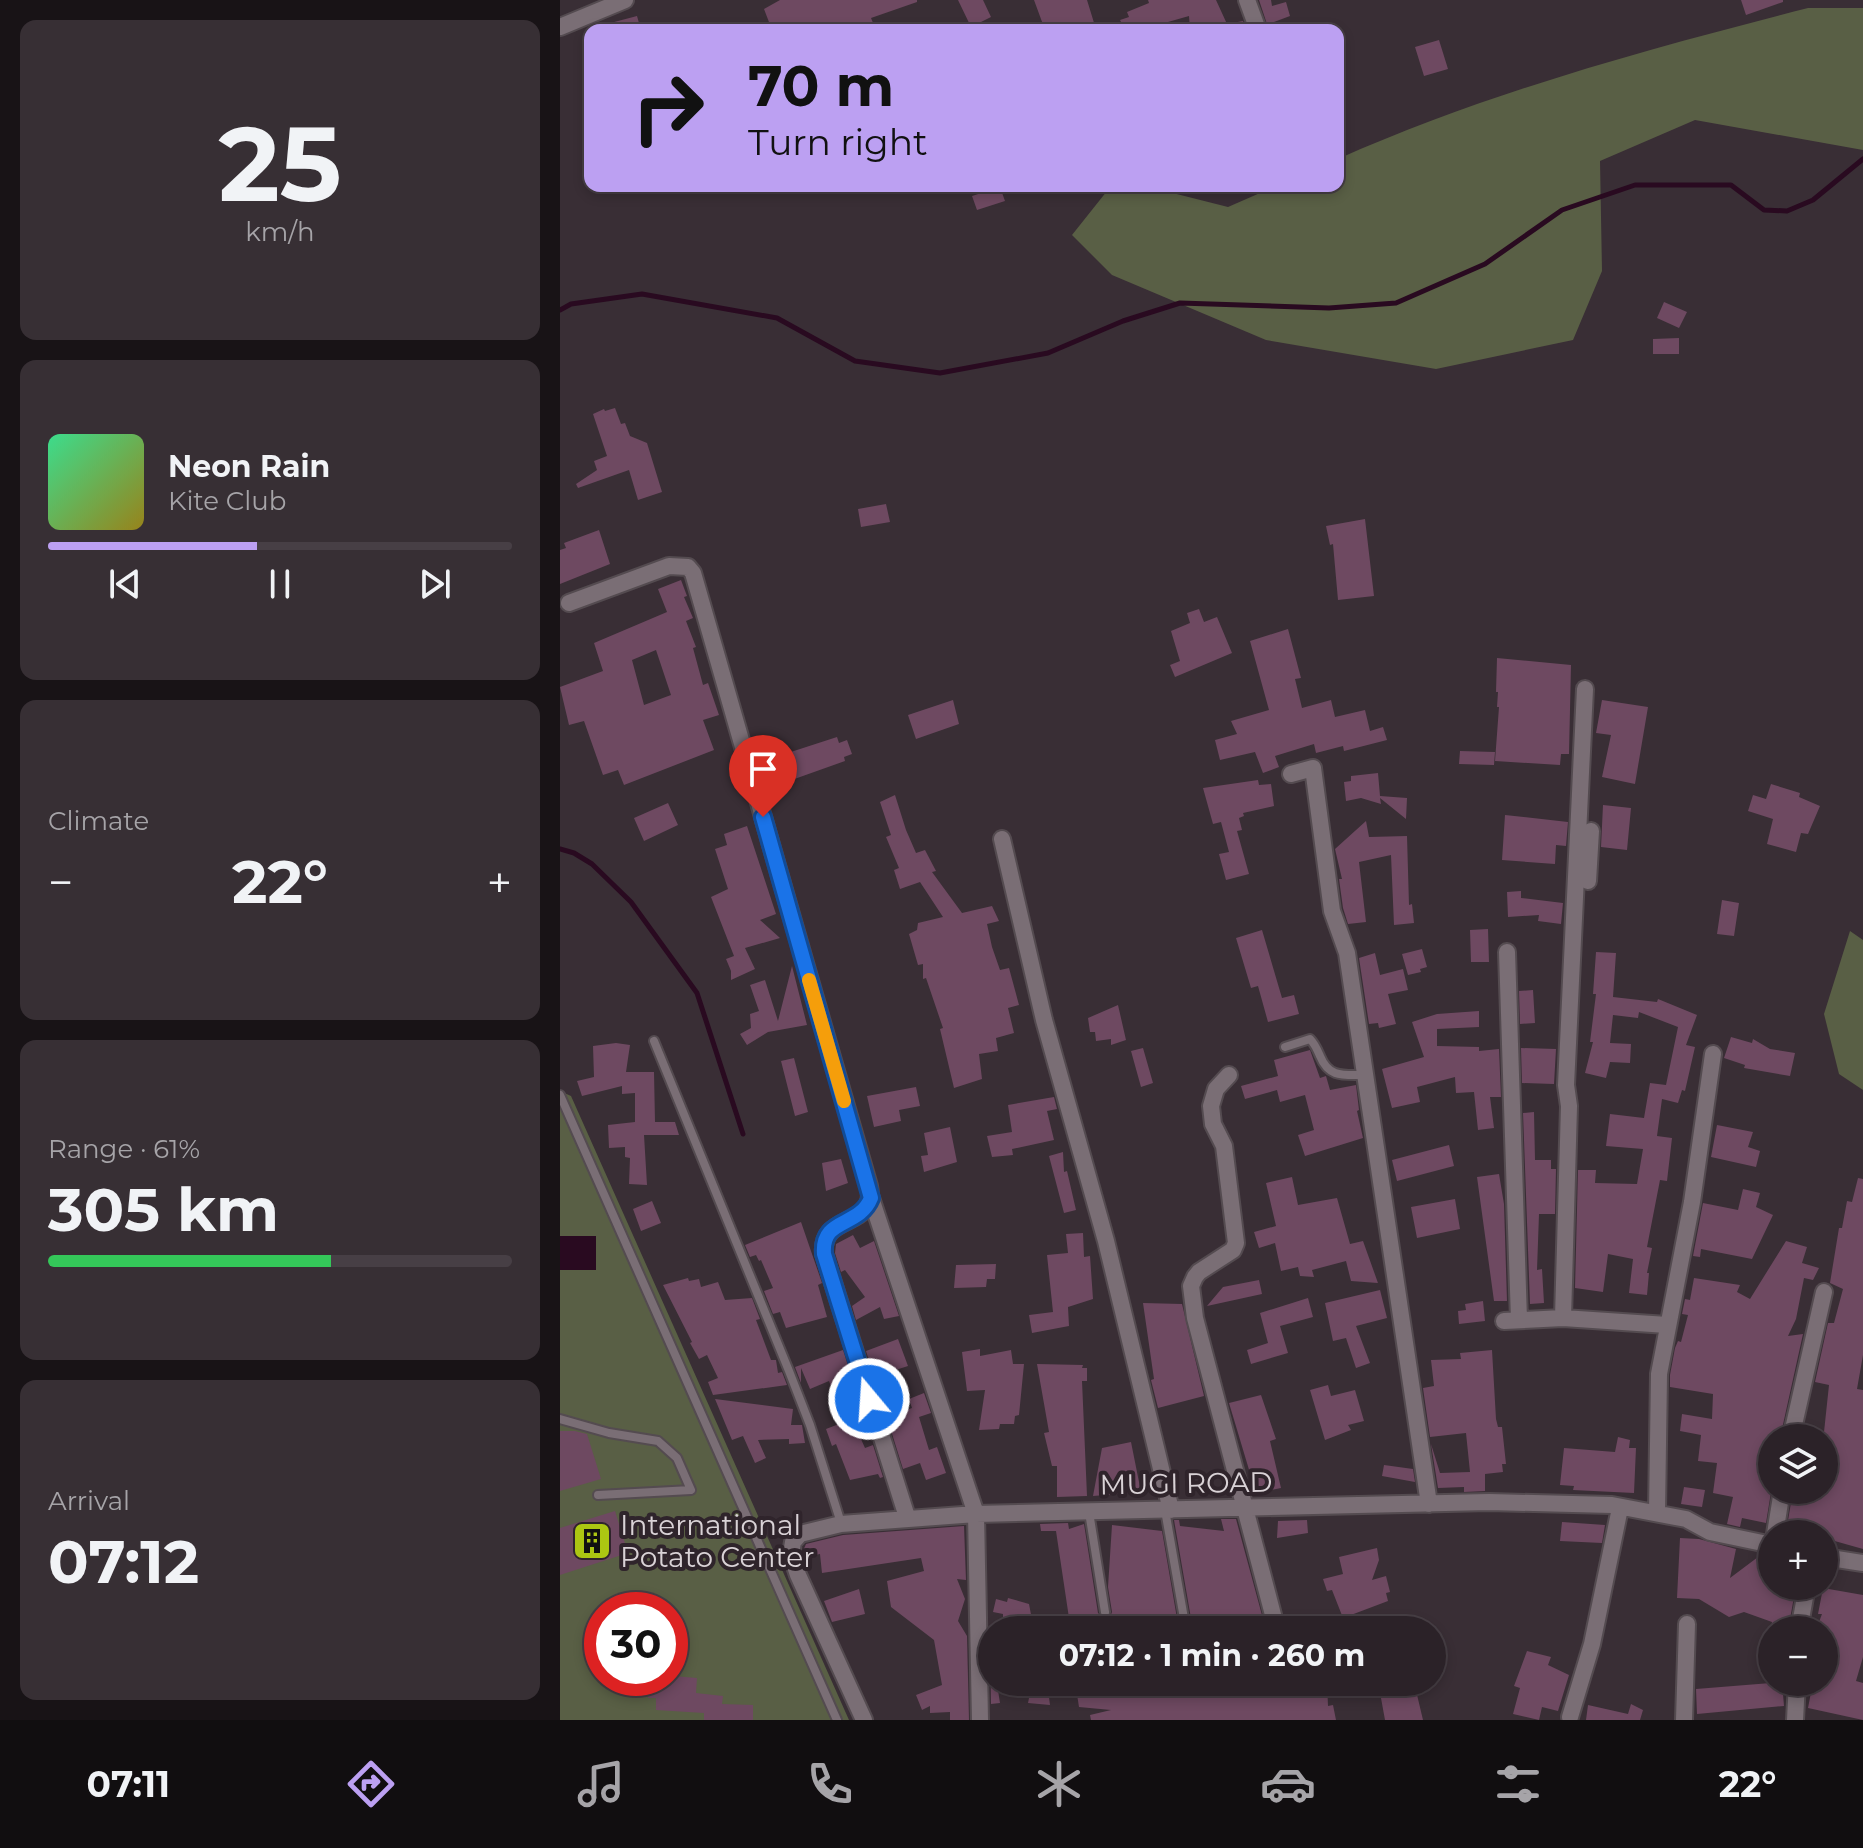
<!DOCTYPE html>
<html lang="en">
<head>
<meta charset="utf-8">
<style>
  body { margin:0; font-family:Montserrat,sans-serif; background:#372f34; color:#f1f3f6; height:100vh; display:flex; flex-direction:column; font-size:30px; white-space:nowrap }
  * { box-sizing:border-box; margin:0 }
  p { font-size:26px; color:#a6a4a8 }
  .icon { flex:none; width:44px; height:44px; fill:none; stroke:currentColor; stroke-width:2; stroke-linecap:round; stroke-linejoin:round }
  .map { position:relative; flex:1; overflow:hidden }
  .details { display:flex; flex-direction:column; gap:20px; padding:20px; background:#181316; width:560px }
  .details>* { flex:none }
  .hud { position:absolute; left:24px; top:24px; width:760px; height:168px; border-radius:16px; box-shadow:0 4px 12px #0003,0 0 0 2px #473f45; background:#bca0f2; color:#111; overflow:hidden }
  .controls { position:absolute; left:1198px; top:1424px; display:grid; gap:16px }
  .controls a { display:grid; place-items:center; width:80px; height:80px; border-radius:50%; background:#2b2228; box-shadow:0 4px 12px #0003,0 0 0 2px #473f45; font-size:40px }
  .speed { position:absolute; left:24px; top:1592px; display:flex; gap:16px; font-size:40px; font-weight:700; text-align:center }
  .speed>* { display:grid; place-content:center; width:104px; height:104px; border-radius:50%; background:#2b2228; box-shadow:0 4px 12px #0003,0 0 0 2px #473f45; line-height:1 }
  .speed .limit { border:12px solid #d22; background:#fff; color:#111 }
  .pin { position:absolute; display:grid; place-items:center; width:68px; height:68px; color:#fff; margin:-82px -34px; border-radius:50% 50% 50% 0; rotate:-45deg; box-shadow:0 0 8px #0007 }
  .pin .icon { rotate:45deg }
  .me { position:absolute; width:88px; margin:-44px; rotate:342deg; stroke-linejoin:round; filter:drop-shadow(0 0 6px #0008) }
  .turn { display:flex; align-items:center; gap:28px; height:168px; padding:0 32px; font-size:36px }
  .turn .icon { width:104px; height:104px; stroke-width:2.5 }
  .turn b { display:block; font-size:56px; line-height:68px }
  .big { font-size:60px; font-weight:700; line-height:1.1 }
  .details .tile { flex:1; display:flex; flex-direction:column; justify-content:center; gap:12px; min-width:0; padding:0 28px; border-radius:16px; background:#372f34 }
  .details .dial { align-items:center; gap:0 }
  .dial b { font-size:104px; line-height:1 }
  .song { display:flex; align-items:center; gap:24px }
  .cover { width:96px; height:96px; border-radius:12px; background:linear-gradient(135deg,hsl(150 70% 55%),hsl(50 70% 35%)) }
  .played { height:8px; border-radius:4px; background:linear-gradient(90deg,#bca0f2 45%,#473f45 45%) }
  .keys { display:flex; justify-content:space-around; direction:ltr }
  .heat { display:flex; justify-content:space-between; align-items:center; font-size:44px; direction:ltr }
  .charge { height:12px; border-radius:6px; background:linear-gradient(90deg,#34c759 61%,#473f45 0) }
  .trip { position:absolute; left:418px; top:1616px; width:468px; height:80px; border-radius:40px; background:#2b2228; box-shadow:0 4px 12px #0003,0 0 0 2px #473f45; font-weight:700; line-height:80px; text-align:center }
  .tabs { display:flex; height:128px; justify-content:space-around; align-items:center; background:#110e10; color:#a6a4a8 }
  .tabs .icon { width:56px; height:56px }
  .tabs .selected { color:#bca0f2 }
  .tabs b { font-size:36px; color:#f1f3f6 }
  main { display:flex; flex:1; min-height:0 }
  .map>svg:first-child { display:block }
</style>
</head>
<body>
<main>
<section class="details">
<div class="tile dial"><b>25</b><p>km/h</p></div>
<div class="tile">
<div class="song"><i class="cover"></i><div><b>Neon Rain</b><p>Kite Club</p></div></div>
<div class="played"></div>
<div class="keys"><svg class="icon" aria-label="previous" viewBox="0 0 24 24"><path d="M18 5L8 12l10 7zM5 5v14"/></svg><svg class="icon" aria-label="pause" viewBox="0 0 24 24"><path d="M8 5v14M16 5v14"/></svg><svg class="icon" aria-label="next" viewBox="0 0 24 24"><path d="M6 5l10 7-10 7zM19 5v14"/></svg></div>
</div>
<div class="tile"><p>Climate</p>
<div class="heat"><a>−</a><b class="big">22°</b><a>+</a></div>
</div>
<div class="tile"><p>Range · 61%</p><b class="big">305 km</b><div class="charge"></div></div>
<div class="tile"><p>Arrival</p><b class="big">07:12</b></div>
</section>
<div class="map">
<svg width="1303" height="1720" viewBox="0 0 1303 1720">
  <rect width="100%" height="100%" fill="#392e35"/>
  <!-- green -->
  <path fill="#595f45" fill-rule="evenodd" d="M1248,8H1303V150L1135,120L1040,161L1042,271L1013,340L876,369L706,340L552,275L512,235L551,186H585L668,207L716,186H778V159C929,92 1088,49 1248,8Z
    M1290,931L1303,940V1090L1279,1074L1264,1014Z
    M0,1091L11,1096L289,1720H0ZM42,1610H110V1678H42Z"/>
  <!-- water -->
  <path fill="#290a20" d="M0,1236H36V1270H0Z"/>
  <g fill="none" stroke-linecap="round" stroke-linejoin="round">
    <!-- stream -->
    <path stroke="#290a20" stroke-width="5" d="M0,310L11,304L82,294L217,318L295,361L380,373L488,353L563,321L620,303L769,308L836,303L925,264L1002,210L1075,185H1171L1204,210L1227,211L1253,200L1303,159
      M0,849L14,853L32,864L71,902L137,993L183,1134"/>
  </g>
  <!-- building -->
  <path fill="#6e4961" fill-rule="evenodd" d="M220,0H357V2L311,18L316,30H212L204,9Z
    M398,0H423L431,17L411,27Z
    M474,0H527L535,26L518,30H485Z
    M588,0H656L667,24L683,21L686,30H630L629,16L601,24L603,30H565L560,20L569,17L567,12L589,3Z
    M699,0H711L712,6L726,2L730,16L709,24L711,30H709Z
    M1181,0H1223V2L1186,15Z
    M77,16L81,30H40L39,26Z
    M879,40L888,69L864,76L855,47Z
    M440,187L445,201L417,210L412,196Z
    M1104,302L1127,312L1119,328L1097,318Z
    M1119,338V354H1093V339Z
    M55,408L61,424L65,423L70,436L87,443L102,492L78,500L69,470L18,488L16,484L37,470L34,461L47,456L33,414L44,409L45,411Z
    M326,504L330,522L301,527L298,509Z
    M805,519L814,596L778,600L773,544L770,545L766,526Z
    M39,530L50,564L0,584V550L6,548L4,543Z
    M121,580L127,596L124,597L133,618L126,621L136,647L133,648L143,685L148,683L159,715L143,720L154,750L64,785L58,770L43,775L24,721L9,725L0,687L43,671L34,643L107,612L98,589ZM96,650L111,695L84,705L72,660Z
    M639,609L644,622L657,617L672,653L615,677L610,665L620,661L611,631L630,623L627,613Z
    M728,629L741,678L735,679L742,708L771,700L775,717L805,710L810,731L823,727L827,740L784,751L783,746L756,753L754,744L715,756L719,767L703,773L695,752L660,760L655,740L677,734L671,721L709,710L690,641Z
    M937,658L1011,665L1009,754H1001L1000,765L935,761L939,707H937L938,692H936Z
    M393,700L399,724L356,739L348,715Z
    M1042,700L1088,707L1075,784L1042,777L1051,735L1036,733Z
    M277,737L279,743L287,740L292,754L284,757L285,761L212,787L203,761Z
    M900,751L935,752L934,765L899,764Z
    M818,773L820,796L847,798L846,819L820,798L821,804L801,798L786,801L784,782L791,781V776Z
    M698,780L699,785L711,784L714,806L683,813L684,816L679,818L682,830L677,831L689,874L666,880L659,854L669,852L661,822L653,824L643,788Z
    M1211,784L1240,793L1239,797L1260,806L1248,834L1241,833L1236,852L1207,844L1213,819L1188,811L1193,795L1206,799Z
    M335,795L346,830L356,853L365,850L376,871L372,872L402,913L432,906L439,921L427,924L432,947L440,970L449,968L459,1005L448,1008L454,1033L436,1038L438,1051L419,1054L422,1079L394,1088L380,1029L383,1028L366,978L363,979V964L358,965L349,934L357,930L358,923L383,917L360,882L340,889L334,870L339,868L326,837L331,835L320,802Z
    M108,803L118,825L84,841L74,818Z
    M1043,805L1071,808L1067,850L1041,847Z
    M945,815L1008,822L1006,846L996,845L995,864L942,860Z
    M806,821L809,837L847,836L849,905L852,904L854,923L834,925L831,855L799,862L806,922L788,924L783,908L779,879H782L775,849Z
    M187,826L216,914L200,920L220,938L185,948L195,969L171,980V971L166,959L174,956L151,897L168,889L155,849L167,845L164,834Z
    M961,891V898L1003,903L1001,924L978,921L979,915L948,917L947,892Z
    M1162,900L1179,903L1174,936L1157,934Z
    M928,929L929,962H911L910,930Z
    M702,930L722,998L734,995L739,1014L708,1022L698,986L691,988L676,938Z
    M862,949L867,967L860,969L861,972L848,975L842,954Z
    M1036,952L1056,953L1053,997L1097,1002L1098,999L1137,1015L1126,1045L1135,1047L1125,1091L1122,1090L1118,1103L1102,1099L1097,1136L1112,1138L1107,1181L1100,1180L1087,1247L1092,1248L1087,1273H1089L1087,1295L1069,1293L1073,1259L1048,1254L1043,1292L1015,1288L1018,1170H1036L1035,1183L1077,1184L1083,1149L1046,1146L1050,1114L1084,1118L1090,1083L1106,1085L1118,1027L1079,1012L1078,1018L1053,1015L1050,1043L1071,1044L1070,1063L1050,1062L1046,1078L1025,1073L1033,1042H1030L1036,994H1033Z
    M815,953L820,975L843,969L848,990L828,994L836,1024L819,1028L818,1023L809,1024L799,958Z
    M232,966L247,1025L208,1032L187,1045L180,1034L191,1028L190,1014L199,1011L190,985L205,980L218,1021Z
    M973,990L975,1023L960,1024L959,991Z
    M558,1005L566,1040L551,1045V1039L536,1041L535,1032H530L528,1018Z
    M919,1011V1027L877,1029V1046L919,1047V1051L939,1049L941,1097H930L934,1128L918,1130L914,1092L896,1093L895,1077L857,1087L860,1102L832,1108L822,1069L864,1057L852,1022L877,1014Z
    M1171,1037L1192,1043L1193,1039L1210,1049L1235,1053L1230,1076L1184,1068L1185,1065L1164,1058Z
    M56,1043L70,1045L66,1072H94L95,1122H115L119,1135H84L87,1185L69,1184L70,1158L65,1157V1147L49,1148L48,1125L75,1122V1093L62,1094V1086L22,1096L17,1081L34,1077L33,1046Z
    M583,1048L593,1083L581,1087L571,1051Z
    M961,1048L996,1049L994,1084L962,1083Z
    M750,1050L760,1078L766,1076L770,1090L796,1085L799,1110L797,1111L803,1138L745,1156L738,1135L754,1130L745,1095L720,1102L717,1090L685,1099L681,1086L718,1076L714,1060Z
    M234,1058L248,1112L235,1116L221,1061Z
    M356,1087L360,1106L339,1110L341,1121L314,1127L307,1096Z
    M494,1097L497,1109L487,1111L494,1140L452,1149L453,1155L432,1157L427,1136L452,1132L448,1105Z
    M974,1112L975,1160H991V1169H996L995,1214H979L977,1270L982,1269L984,1303L970,1304L963,1113Z
    M1157,1125L1193,1132L1188,1147L1200,1151L1196,1167L1151,1157Z
    M390,1127L397,1162L364,1172L361,1156L368,1155L364,1133Z
    M889,1145L894,1166L837,1181L832,1160Z
    M503,1152L504,1172L507,1171L516,1210L504,1213L489,1156Z
    M281,1159L288,1183L266,1191L262,1163Z
    M939,1174L944,1204L947,1301H934L917,1177Z
    M732,1177L738,1205L777,1198L790,1244L803,1241L818,1283L791,1281L786,1261L752,1270L754,1277L740,1276L738,1267L721,1271L715,1243L699,1248L694,1232L716,1226L706,1183Z
    M1298,1178L1303,1179V1355L1297,1389L1303,1390V1549L1264,1538V1534L1227,1527L1233,1490H1264V1432L1269,1385L1255,1382L1268,1323H1274L1283,1289L1270,1283L1279,1228H1282L1287,1201L1292,1202Z
    M1183,1189L1200,1193L1196,1207L1213,1215L1192,1259L1141,1249L1140,1257L1133,1256L1143,1203L1178,1210Z
    M895,1199L900,1229L857,1238L851,1207Z
    M92,1201L101,1223L81,1231L73,1209Z
    M241,1222L262,1283L258,1285L267,1317L226,1328L220,1312L213,1314L204,1291L213,1288L201,1260L199,1261L196,1255L190,1257L185,1245Z
    M523,1233L524,1257L530,1256L533,1299L508,1307L509,1326L472,1333L469,1315L493,1312L487,1255L508,1253L506,1234Z
    M293,1235L300,1248L314,1241L339,1316L324,1319L320,1307L296,1320L292,1306L305,1297L285,1270L281,1272L275,1253L276,1244Z
    M1226,1241L1247,1247L1242,1263L1259,1268L1253,1280L1244,1278L1236,1319L1228,1336L1243,1334L1220,1438H1212V1486L1206,1523L1182,1518L1180,1527L1167,1524L1173,1497L1153,1493L1157,1463L1138,1461L1141,1435L1120,1431L1122,1414L1152,1419L1153,1394L1110,1387V1375L1115,1348L1118,1341L1121,1342L1128,1315L1122,1314L1125,1299L1130,1300L1134,1278L1180,1285L1177,1292L1190,1299Z
    M436,1264L435,1279H427L426,1287L394,1288L396,1265Z
    M128,1278L129,1281L139,1279L141,1287L158,1282L165,1300L192,1298L200,1319L196,1320L211,1360H216L218,1373L222,1372L227,1385L153,1395L148,1382L158,1378L147,1355L139,1359L130,1343L132,1342L103,1285Z
    M699,1280L702,1294L647,1306L663,1287Z
    M820,1290L827,1318L796,1326L810,1363L796,1368L786,1338L773,1341L765,1303Z
    M748,1298L753,1317L720,1326L728,1353L691,1364L687,1350L708,1343L700,1313Z
    M923,1301L925,1321L899,1324L898,1311L906,1310L905,1304Z
    M583,1303L622,1304L644,1396L598,1408L591,1380L594,1379Z
    M338,1339L348,1366L314,1377L306,1351Z
    M420,1349V1356L451,1350L453,1364H464L459,1415L455,1416L454,1424H440L439,1429L419,1430L425,1390L407,1391L402,1352Z
    M283,1350L294,1384L289,1386L297,1410L281,1415L269,1381L250,1389L241,1368V1383L235,1367Z
    M932,1350L936,1419L938,1427H942L946,1464H942L943,1472L925,1474V1491L904,1492V1487L878,1488L871,1444L880,1473L910,1472L906,1433L870,1437L863,1388L874,1386L871,1360L901,1359L900,1353Z
    M477,1364L523,1365L522,1368H527V1381H522L527,1496L497,1497V1466H492L484,1433L489,1432Z
    M768,1385L771,1396L795,1390L804,1421L788,1425L791,1430L765,1440L750,1390Z
    M364,1393L371,1413L359,1417L369,1450L377,1447L386,1473L366,1480L360,1463L343,1469L329,1424L344,1419L341,1412L352,1408L349,1399Z
    M701,1395L716,1439L710,1441L721,1488L696,1493L669,1403Z
    M155,1399L233,1409L231,1425H242L245,1443L229,1444V1439L198,1440L206,1458L195,1463L183,1436L172,1440Z
    M292,1419L305,1448L313,1445L323,1477L320,1478L318,1474L290,1480L276,1444L272,1446L266,1429Z
    M0,1431H15L27,1434L41,1479L0,1491Z
    M1058,1437L1070,1440L1069,1448H1076L1074,1493L1013,1490L1014,1486L1000,1485L1004,1448L1055,1452Z
    M571,1442L581,1492L533,1496L542,1448Z
    M824,1465L853,1469L855,1482L822,1476Z
    M1124,1487L1145,1490L1142,1507L1121,1504Z
    M55,1511L68,1553L0,1575V1528Z
    M661,1519H676L706,1630H689L687,1624L661,1630H633L614,1520H619L620,1526L664,1531Z
    M747,1520L748,1533L717,1538L718,1521Z
    M1002,1522L1045,1525L1042,1543L1000,1541Z
    M508,1523L509,1529L524,1524L538,1613L545,1619L550,1617L552,1612L548,1587L552,1525L602,1531L619,1630H513V1618H509L496,1531H481L480,1524Z
    M404,1526L406,1580L397,1579L405,1599L398,1621L407,1636L409,1720H390V1712L370,1713V1706L362,1710L356,1695L382,1685L374,1640L331,1607L327,1581L364,1571L361,1558L262,1573L260,1554L244,1557L242,1553L246,1544L283,1535Z
    M1120,1538L1139,1539L1176,1549L1170,1578L1202,1554L1212,1556V1586H1236L1228,1630H1211L1212,1622L1184,1612L1169,1617L1139,1599L1117,1598Z
    M817,1548L819,1560L812,1580L826,1576L830,1592L826,1593L828,1601L783,1618L772,1590L767,1591L763,1579L783,1574L779,1557Z
    M1263,1588L1303,1595V1657L1296,1681L1303,1683V1720L1248,1708L1253,1682H1264V1630H1256L1262,1614H1258Z
    M299,1589L305,1614L272,1622L264,1601Z
    M448,1598L469,1604L474,1630H443V1614L433,1612L436,1599L447,1602Z
    M430,1643H432V1682H487L490,1705L468,1703L469,1698L437,1684L440,1703L431,1704Z
    M967,1651L991,1657L988,1665L1009,1675L998,1711L982,1707L979,1720L953,1714L960,1688L954,1686Z
    M113,1676L137,1678L136,1693L163,1696L162,1704L193,1705V1720H144V1713L96,1710V1698H88L89,1678H110Z
    M515,1682H767L768,1706L773,1705L776,1720H531L530,1715L551,1710L519,1707Z
    M842,1682H854L863,1720H825L819,1687Z
    M1222,1682L1224,1706L1137,1714L1136,1689Z
    M1071,1704L1083,1710L1080,1720H1026L1028,1705L1068,1714Z"/>
  <g fill="none" stroke-linecap="round" stroke-linejoin="round">
    <!-- lane casing -->
    <g stroke="#544b50" stroke-width="12">
      <path id="lane" d="M94,1041L229,1371L250,1425L281,1523
        M725,1047L750,1039C755,1044 757,1049 760,1056C769,1078 783,1075 805,1075
        M0,1095C94,1303 183,1512 277,1720
        M0,1419L49,1433L98,1441L117,1458L131,1490L38,1495
        M605,1510L626,1630
        M529,1512L545,1612"/>
    </g>
    <!-- street casing -->
    <g stroke="#544b50" stroke-width="20">
      <path id="street" d="M687,0L698,30
        M0,27L65,0
        M9,603L109,566L128,567L133,573L309,1186C318,1230 260,1211 264,1254L347,1517
        M731,774L753,768L772,911L787,953L869,1504
        M442,839L484,1020L546,1241L611,1510
        M1028,881L1031,831
        M947,952L959,1320
        M669,1075L656,1089L651,1106L653,1124L664,1146L676,1243L673,1250L639,1272L635,1277L631,1286L635,1318L717,1630
        M311,1198L416,1514L420,1720
        M1003,1318L1009,1106L1006,1085L1025,689
        M944,1321L1003,1318L1107,1325
        M1231,1438L1264,1292
        M1097,1512L1099,1374L1132,1202L1153,1054
        M1215,1534L1222,1490
        M1264,1557L1303,1563
        M1239,1630L1247,1586
        M1010,1717L1032,1644L1060,1508
        M304,1720L238,1575L231,1554L233,1542L240,1534L281,1524L416,1514L929,1502L1052,1505L1126,1519L1150,1532L1212,1545
        M1124,1720L1127,1624
        M1235,1720L1237,1682"/>
    </g>
    <!-- lane -->
    <use href="#lane" stroke="#7a6e75" stroke-width="8"/>
    <!-- street -->
    <use href="#street" stroke="#7a6e75" stroke-width="16"/>
  </g>
  <g fill="none" stroke-linecap="round" stroke-linejoin="round">
    <!-- route casing -->
    <g stroke="#114b97" stroke-width="20">
      <path id="route" d="M203,817L311,1198C299,1228 261,1217 264,1254L309,1399"/>
    </g>
    <!-- route -->
    <use href="#route" stroke="#1a73e8" stroke-width="14"/>
    <!-- slow -->
    <path stroke="#f59e0b" stroke-width="14" d="M249,980L284,1101"/>
  </g>
  <!-- icons -->
  <defs>
    <g id="building-square" transform="scale(2)"><rect x="-9" y="-9" width="18" height="18" rx="4" fill="#acc612" stroke="#2f242b"/><path d="M-4-6H4V6H1V3H-1V6H-4ZM-2.5-4.3h1.7v1.8h-1.7ZM.8-4.3h1.7v1.8H.8ZM-2.5-1h1.7V.8h-1.7ZM.8-1h1.7V.8H.8Z" fill="#111"/></g>
  </defs>
  <g fill-rule="evenodd">
    <use href="#building-square" x="32" y="1541"/>
  </g>
  <g text-anchor="middle" dominant-baseline="central" stroke-width="8" stroke-linejoin="round" paint-order="stroke">
    <!-- street labels -->
    <g font-size="28" fill="#d9d2d6" stroke="#2f242b">
      <text transform="translate(626 1483) rotate(-1)">MUGI ROAD</text>
    </g>
    <!-- poi labels -->
    <g font-size="28" fill="#d9d2d6" stroke="#2f242b" text-anchor="start">
      <text x="60" y="1525">International<tspan x="60" dy="32">Potato Center</tspan></text>
    </g>
  </g>
</svg>
<div class="controls">
<a><svg class="icon" aria-label="layers" viewBox="0 0 24 24"><path d="M12 4l9 5-9 5-9-5zM3 14l9 5 9-5"/></svg></a>
<a>+</a>
<a>−</a>
</div>
<div class="speed"><div class="limit">30</div></div>
<div class="pin" style="left:203px;top:817px;background:#d93025"><svg class="icon" aria-label="arrive" viewBox="0 0 24 24"><path d="M6 21V4h12l-3 4 3 4H6"/></svg></div>
<svg class="me" style="left:309px;top:1399px" viewBox="-20 -20 40 40"><circle r="17" fill="#1a73e8" stroke="#fff" stroke-width="3"/><path d="M0-11L8 9 0 5-8 9z" fill="#fff"/></svg>
<div class="trip">07:12 · 1 min · 260 m</div>
<div class="hud">
<div class="turn"><svg class="icon" aria-label="right" viewBox="0 0 24 24"><path d="M7 20v-9h11M14 6l5 5-5 5"/></svg><div><b>70 m</b>Turn right</div></div>
</div>
</div>
</main>
<nav class="tabs">
<b>07:11</b>
<svg class="icon selected" aria-label="directions" viewBox="0 0 24 24"><path d="M12 3l9 9-9 9-9-9zM9 14v-3h6M13 9l2 2-2 2"/></svg>
<svg class="icon" aria-label="music" viewBox="0 0 24 24"><path d="M9 18V5l10-2v13"/><circle cx="6" cy="18" r="3"/><circle cx="16" cy="16" r="3"/></svg>
<svg class="icon" aria-label="phone" viewBox="0 0 24 24"><path d="M5 4h4l2 5-3 2q2 4 5 5l2-3 5 2v4C11 20 4 13 5 4z"/></svg>
<svg class="icon" aria-label="climate" viewBox="0 0 24 24"><path d="M12 3v18M4 7l16 10M4 17L20 7"/></svg>
<svg class="icon" aria-label="car" viewBox="0 0 24 24"><path d="M5 17H2v-5l4-1 3-4h7l3 4 3 1v5h-3M9 17h6M6 11h13"/><circle cx="7" cy="17" r="2"/><circle cx="17" cy="17" r="2"/></svg>
<svg class="icon" aria-label="filters" viewBox="0 0 24 24"><path d="M4 7h16M4 17h16"/><circle cx="9" cy="7" r="2"/><circle cx="15" cy="17" r="2"/></svg>
<b>22°</b>
</nav>
</body>
</html>
